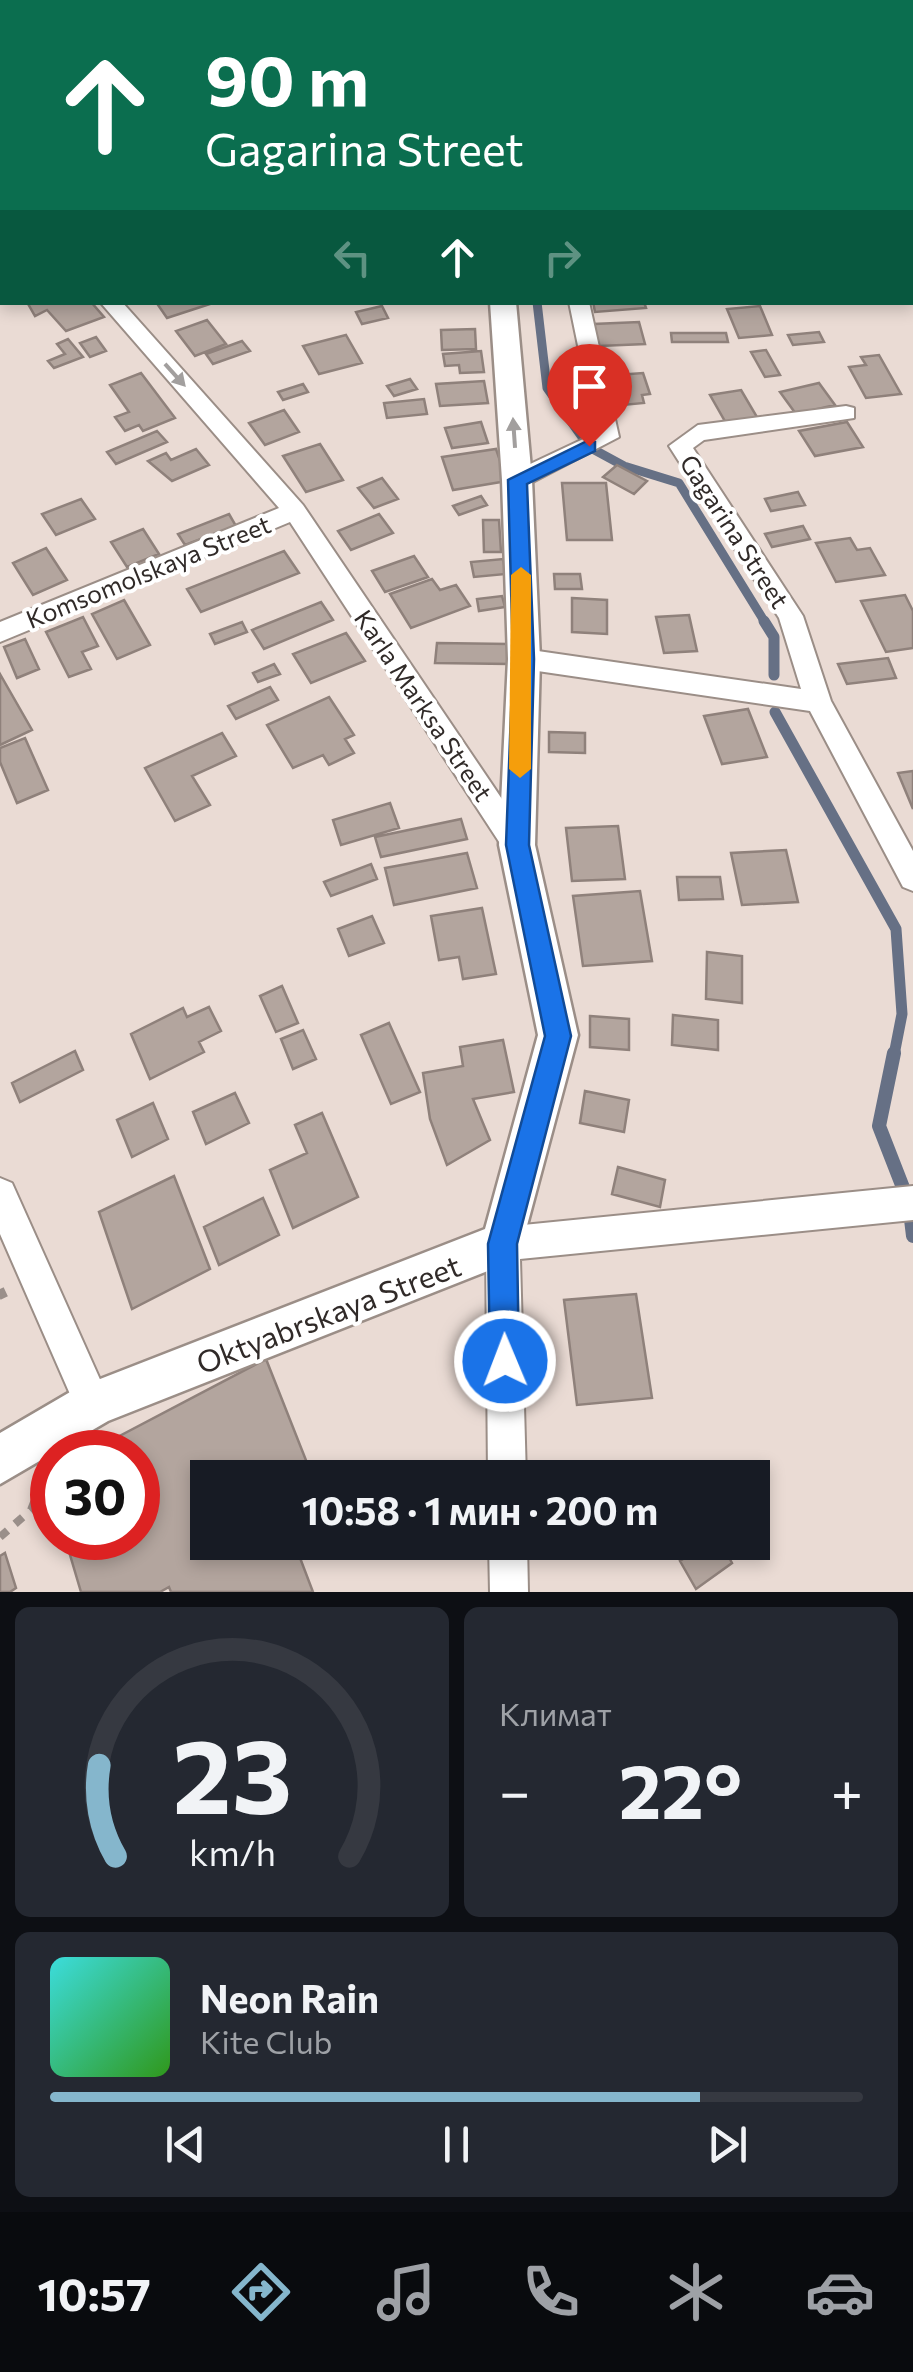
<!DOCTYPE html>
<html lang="ru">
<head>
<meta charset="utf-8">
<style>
  body { margin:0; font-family:Commissioner,sans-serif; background:#242831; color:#f1f3f6; height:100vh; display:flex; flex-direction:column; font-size:38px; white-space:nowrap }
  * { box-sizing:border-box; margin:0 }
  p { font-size:32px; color:#9ea1a6 }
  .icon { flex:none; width:55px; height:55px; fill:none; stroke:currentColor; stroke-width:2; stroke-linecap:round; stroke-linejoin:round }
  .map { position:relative; height:1592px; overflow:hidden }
  .side { display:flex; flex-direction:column; gap:15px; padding:15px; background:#0d0f14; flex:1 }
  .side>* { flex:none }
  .top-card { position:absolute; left:0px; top:0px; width:915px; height:305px; box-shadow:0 5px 15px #0003; background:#0b6e4f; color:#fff; overflow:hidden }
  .speed { position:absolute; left:30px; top:1430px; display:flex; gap:20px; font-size:50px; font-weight:700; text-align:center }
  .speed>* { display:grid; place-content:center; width:130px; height:130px; border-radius:50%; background:#171b24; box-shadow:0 5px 15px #0003; line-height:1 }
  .speed .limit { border:15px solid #d22; background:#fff; color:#111 }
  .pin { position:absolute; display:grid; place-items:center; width:85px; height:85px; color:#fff; margin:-102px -42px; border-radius:50% 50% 50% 0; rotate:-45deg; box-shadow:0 0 10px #0007 }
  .pin .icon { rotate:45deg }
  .me { position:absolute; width:110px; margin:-55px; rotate:359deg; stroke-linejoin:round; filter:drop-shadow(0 0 8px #0008) }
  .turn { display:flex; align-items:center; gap:35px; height:210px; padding:0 40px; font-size:45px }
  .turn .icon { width:130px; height:130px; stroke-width:2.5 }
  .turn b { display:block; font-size:70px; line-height:85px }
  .lanes { display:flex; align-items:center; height:95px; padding:0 40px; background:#0003; justify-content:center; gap:50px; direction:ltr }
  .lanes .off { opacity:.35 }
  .big { font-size:75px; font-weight:700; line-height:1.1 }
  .side .tile { flex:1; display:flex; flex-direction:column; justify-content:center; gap:15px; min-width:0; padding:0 35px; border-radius:15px; background:#242831 }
  .side .dial { align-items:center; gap:0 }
  .dial svg { height:260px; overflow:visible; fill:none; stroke:#363941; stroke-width:7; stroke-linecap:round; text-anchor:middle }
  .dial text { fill:#f1f3f6; stroke:none }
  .song { display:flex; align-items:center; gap:30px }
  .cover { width:120px; height:120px; border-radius:15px; background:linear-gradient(135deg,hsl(180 70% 55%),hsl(110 70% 35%)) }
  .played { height:10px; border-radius:5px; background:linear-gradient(90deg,#85b6cc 80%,#363941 80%) }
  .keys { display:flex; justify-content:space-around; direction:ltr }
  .heat { display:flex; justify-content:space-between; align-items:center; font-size:55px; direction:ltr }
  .side .tiles { flex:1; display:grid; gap:15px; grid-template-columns:1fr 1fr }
  .tile:last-child { grid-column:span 2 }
  .trip { position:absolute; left:190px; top:1460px; width:580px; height:100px; border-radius:0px; background:#171b24; box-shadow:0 5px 15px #0003; font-weight:700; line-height:100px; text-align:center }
  .dock { display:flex; height:160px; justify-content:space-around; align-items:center; background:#090b0e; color:#9ea1a6 }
  .dock .icon { width:70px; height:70px }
  .dock .current { color:#85b6cc }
  .dock b { font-size:45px; color:#f1f3f6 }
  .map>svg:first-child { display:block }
</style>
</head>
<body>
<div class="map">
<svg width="913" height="1592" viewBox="0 0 913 1592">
  <rect width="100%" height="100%" fill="#eadbd4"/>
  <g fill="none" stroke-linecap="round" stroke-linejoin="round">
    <!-- stream-far2 -->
    <path stroke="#667085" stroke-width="9" d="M537,302L547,388L589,447L624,466L679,483L766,624"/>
    <!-- stream-far1 -->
    <path stroke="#667085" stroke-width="11" d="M764,621L774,637V675
      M775,712L896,929L902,1014L894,1055"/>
    <!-- stream -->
    <path stroke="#667085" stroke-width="14" d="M894,1053L879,1126L909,1203L913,1236"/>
  </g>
  <!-- building -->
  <path fill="#b3a59e" stroke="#8f817b" stroke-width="2.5" d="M27,302H91L104,317L66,331L47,310L35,316Z
    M156,302H216L167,318Z
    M593,302H644L646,308L595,312Z
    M382,306L388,318L362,324L356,312Z
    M760,306L772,335L739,338L727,309Z
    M207,320L226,344L195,356L176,331Z
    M639,322L645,344L599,346L594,324Z
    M475,329L476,349L442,350L441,330Z
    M819,332L824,342L793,345L788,335Z
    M671,333H726L728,342H672Z
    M346,335L362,363L319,374L303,346Z
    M96,337L106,351L90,357L80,343Z
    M68,339L83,357L54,368L48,361L65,354L57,344Z
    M242,341L250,351L213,364L206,354Z
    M766,350L780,375L765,377L751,352Z
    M481,351L484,372L460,373L459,365L445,366L443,354Z
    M879,355L901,394L866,398L849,367L866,365L861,357Z
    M141,373L175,418L143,431L139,425L125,431L115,417L129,412L110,385Z
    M643,373L650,394L642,395L644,403L612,406L604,376Z
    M410,379L417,389L394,396L387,386Z
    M484,381L488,403L440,406L436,384Z
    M819,383L835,405L796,414L780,392Z
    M303,384L308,392L283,400L278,392Z
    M741,390L757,417L726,423L710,395Z
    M424,399L427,414L387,418L384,403Z
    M284,410L299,432L265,445L249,423Z
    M481,422L488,443L452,448L445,428Z
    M847,422L863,447L815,456L799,431Z
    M157,431L167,442L116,464L107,452Z
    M320,444L343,480L306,492L283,456Z
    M196,449L209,465L172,481L148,461L166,453L171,460Z
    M496,449L507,481L453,490L442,457Z
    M617,465L647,481L634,494L603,477Z
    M382,478L398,499L374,508L358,488Z
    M562,483H606L612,540H567Z
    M798,492L805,505L771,511L765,499Z
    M481,496L487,505L459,515L453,506Z
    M81,499L95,519L56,535L42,514Z
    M229,514L236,526L185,545L178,534Z
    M379,514L393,533L351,550L338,531Z
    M483,520H499L501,552H484Z
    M803,526L810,539L772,547L765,534Z
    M143,529L159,554L127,567L111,542Z
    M850,538L857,550L870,548L885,575L836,582L816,543Z
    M46,548L67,580L33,595L13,563Z
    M284,551L299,573L201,612L187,589Z
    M414,556L428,577L385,592L372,571Z
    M503,559L506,574L474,577L471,562Z
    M554,574H580L582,589H555Z
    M432,579L440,590L456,585L470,606L411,628L390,594Z
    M905,595L913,611V648L886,652L861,601Z
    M502,596L505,607L479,611L477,599Z
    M572,598L607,600V634L572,632Z
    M124,600L150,645L117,659L92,614Z
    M321,602L333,620L264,649L252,630Z
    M689,615L697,651L664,653L656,617Z
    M83,617L98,646L82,652L91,669L69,677L46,632Z
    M242,622L247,632L215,644L210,634Z
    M346,633L365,661L311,683L293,654Z
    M25,639L39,669L17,678L4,647Z
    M437,643L511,644L510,664L435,663Z
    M888,658L896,678L847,684L838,664Z
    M274,664L280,674L258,682L253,673Z
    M0,674L32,730L0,745Z
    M270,687L278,700L236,719L228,706Z
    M329,697L354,735L345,739L354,753L329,765L323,755L293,768L267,725Z
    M748,709L767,757L722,764L704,716Z
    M549,732L585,733V753L549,752Z
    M222,733L236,756L192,776L210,805L175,821L145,768Z
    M25,738L48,790L17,803L0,762V748Z
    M913,771V809L898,773Z
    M390,803L399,828L341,845L333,820Z
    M461,819L467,839L381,857L375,837Z
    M618,826L625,879L572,881L566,828Z
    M786,850L798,902L742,905L731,853Z
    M467,853L477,888L394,905L385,868Z
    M371,864L377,879L331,896L324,882Z
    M677,877H720L723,899L679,900Z
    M640,891L652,961L583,966L573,896Z
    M482,908L496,974L463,979L459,957L439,960L431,916Z
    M372,916L384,943L349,956L338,929Z
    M707,952L742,956V1003L706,999Z
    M282,986L298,1023L276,1032L260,996Z
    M209,1007L221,1031L199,1042L204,1052L150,1079L131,1034L183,1008L187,1017Z
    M673,1015L718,1020V1050L672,1045Z
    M590,1016L629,1019V1050L590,1047Z
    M389,1023L420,1092L391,1104L361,1035Z
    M303,1030L316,1059L293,1069L281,1039Z
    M503,1040L514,1092L473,1099L490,1140L447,1165L430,1119L423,1073L463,1066L460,1047Z
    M75,1051L83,1070L20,1102L12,1083Z
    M585,1091L629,1100L624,1132L580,1123Z
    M235,1093L249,1123L206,1144L193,1112Z
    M153,1103L168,1139L132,1157L117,1120Z
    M322,1113L358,1197L293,1228L270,1170L307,1153L295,1125Z
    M618,1167L665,1180L660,1207L612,1194Z
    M174,1176L210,1269L132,1309L99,1212Z
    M263,1198L279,1235L219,1265L204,1227Z
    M636,1294L652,1398L577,1405L564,1300Z
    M266,1359L313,1478H208V1542H294L313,1592H171L169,1587L160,1592H81L65,1538H138V1452H89Z
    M709,1542H721L732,1563L696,1589L680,1561Z
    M5,1553L16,1588L10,1592H0V1556Z"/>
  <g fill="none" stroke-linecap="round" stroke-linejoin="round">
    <!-- service casing -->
    <g stroke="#9b8e87" stroke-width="5">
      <path id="service" d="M2,210V216L0,217V211Z"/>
    </g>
    <!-- minor casing -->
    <g stroke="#9b8e87" stroke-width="4">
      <path id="minor" d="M757,0H773L774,2H758Z
        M0,166L2,167V181L0,180Z
        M912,178H913V190L912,189Z
        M100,302H122L303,505L527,836L531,845L527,854L517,857L507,854L290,522L0,642V622L279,508Z
        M569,302H589L619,437L525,486H509V474L596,433Z
        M846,406L854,408V418L704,440L693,448L803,616L831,701L913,851V891L903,887L810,711L524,669L511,659L524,649L801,689L779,618L669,446L698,425Z
        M0,1178L12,1183L111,1404L106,1417L93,1422L80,1417L0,1234Z
        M913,1186V1220L520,1259L526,1478H488L486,1244L491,1232L503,1227Z
        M489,1542H527L528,1592H490Z"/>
    </g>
    <!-- tertiary casing -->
    <g stroke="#9b8e87" stroke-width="5">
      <path id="tertiary" d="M912,96H913V110H912Z
        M490,302H516L532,480L540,659L535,845L578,1035L518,1259L108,1421L0,1484V1433L77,1388L485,1229L538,1035L499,845L508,659L502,480Z"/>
    </g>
    <!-- path -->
    <path stroke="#9a8f8a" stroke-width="8" stroke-dasharray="10 10" stroke-linecap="butt" d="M0,1289L8,1306
      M0,1537L31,1510L42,1482"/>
    <!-- service -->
    <use href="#service" fill="#fff" fill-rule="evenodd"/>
    <!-- minor -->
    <use href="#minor" fill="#fff" fill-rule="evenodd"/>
    <!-- tertiary -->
    <use href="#tertiary" fill="#fff" fill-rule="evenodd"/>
  </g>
  <!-- one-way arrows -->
  <defs><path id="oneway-solid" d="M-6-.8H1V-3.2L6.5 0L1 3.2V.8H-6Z" transform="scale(2.5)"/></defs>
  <g fill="#a29f9e">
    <use href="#oneway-solid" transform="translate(175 375) rotate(48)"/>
    <use href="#oneway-solid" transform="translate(514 433) rotate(-94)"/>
  </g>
  <!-- route -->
  <path fill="#1a73e8" stroke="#114b97" stroke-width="2.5" d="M589,440L595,442V451L527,484L534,659L529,845L571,1036L517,1244L519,1361L515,1371L505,1376L494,1371L490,1361L488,1244L545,1036L506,845L513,659L508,480Z"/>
  <!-- slow -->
  <path fill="#f59e0b" d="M521,567L531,575V769L520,778L509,769L511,575Z"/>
  <g text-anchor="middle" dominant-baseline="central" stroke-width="8" stroke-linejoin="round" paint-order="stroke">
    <!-- street labels -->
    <g font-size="25" fill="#302a28" stroke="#fff">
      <text transform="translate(735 531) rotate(57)">Gagarina Street</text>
      <text transform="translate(148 571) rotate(-22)">Komsomolskaya Street</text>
      <text transform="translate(424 705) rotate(56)">Karla Marksa Street</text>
    </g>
    <!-- near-street labels -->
    <g font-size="30" fill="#302a28" stroke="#fff">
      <text transform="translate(328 1313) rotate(-21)">Oktyabrskaya Street</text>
    </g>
  </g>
</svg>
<div class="speed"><div class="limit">30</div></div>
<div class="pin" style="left:589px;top:446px;background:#d93025"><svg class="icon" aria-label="arrive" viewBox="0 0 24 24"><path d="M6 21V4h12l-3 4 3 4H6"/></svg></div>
<svg class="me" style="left:505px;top:1361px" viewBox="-20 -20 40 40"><circle r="17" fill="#1a73e8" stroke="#fff" stroke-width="3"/><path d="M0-11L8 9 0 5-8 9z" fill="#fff"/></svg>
<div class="trip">10:58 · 1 мин · 200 m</div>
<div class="top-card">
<div class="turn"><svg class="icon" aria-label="ahead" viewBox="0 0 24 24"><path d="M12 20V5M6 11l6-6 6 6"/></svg><div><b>90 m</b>Gagarina Street</div></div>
<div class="lanes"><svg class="icon off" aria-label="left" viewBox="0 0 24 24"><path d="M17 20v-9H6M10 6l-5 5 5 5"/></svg><svg class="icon" aria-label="ahead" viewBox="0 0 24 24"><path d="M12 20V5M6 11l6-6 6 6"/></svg><svg class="icon off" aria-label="right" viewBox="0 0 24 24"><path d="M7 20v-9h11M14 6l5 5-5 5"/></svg></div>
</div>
</div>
<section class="side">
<div class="tiles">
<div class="tile dial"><svg viewBox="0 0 100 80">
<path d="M14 69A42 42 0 1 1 86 69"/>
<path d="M14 69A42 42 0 0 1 9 41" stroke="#85b6cc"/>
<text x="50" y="56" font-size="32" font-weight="700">23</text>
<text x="50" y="72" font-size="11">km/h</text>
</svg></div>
<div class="tile"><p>Климат</p>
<div class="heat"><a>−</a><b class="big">22°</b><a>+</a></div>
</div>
<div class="tile">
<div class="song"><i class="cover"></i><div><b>Neon Rain</b><p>Kite Club</p></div></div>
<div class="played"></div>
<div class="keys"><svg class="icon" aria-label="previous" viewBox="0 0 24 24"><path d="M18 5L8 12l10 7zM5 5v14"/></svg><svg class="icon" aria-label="pause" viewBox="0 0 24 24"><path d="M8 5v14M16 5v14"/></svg><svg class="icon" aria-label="next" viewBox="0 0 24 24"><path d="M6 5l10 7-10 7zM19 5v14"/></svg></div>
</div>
</div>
</section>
<nav class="dock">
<b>10:57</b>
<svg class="icon current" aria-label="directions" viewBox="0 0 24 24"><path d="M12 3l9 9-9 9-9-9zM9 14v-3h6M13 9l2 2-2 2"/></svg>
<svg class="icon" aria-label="music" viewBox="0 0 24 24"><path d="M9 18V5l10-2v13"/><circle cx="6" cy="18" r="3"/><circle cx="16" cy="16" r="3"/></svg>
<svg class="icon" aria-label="phone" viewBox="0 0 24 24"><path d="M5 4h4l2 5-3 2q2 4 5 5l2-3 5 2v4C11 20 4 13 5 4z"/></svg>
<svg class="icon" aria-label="climate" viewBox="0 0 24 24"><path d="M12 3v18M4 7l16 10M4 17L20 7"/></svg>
<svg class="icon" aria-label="car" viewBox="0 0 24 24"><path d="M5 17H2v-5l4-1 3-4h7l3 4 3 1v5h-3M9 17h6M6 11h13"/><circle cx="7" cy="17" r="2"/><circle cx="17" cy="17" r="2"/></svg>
</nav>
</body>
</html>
